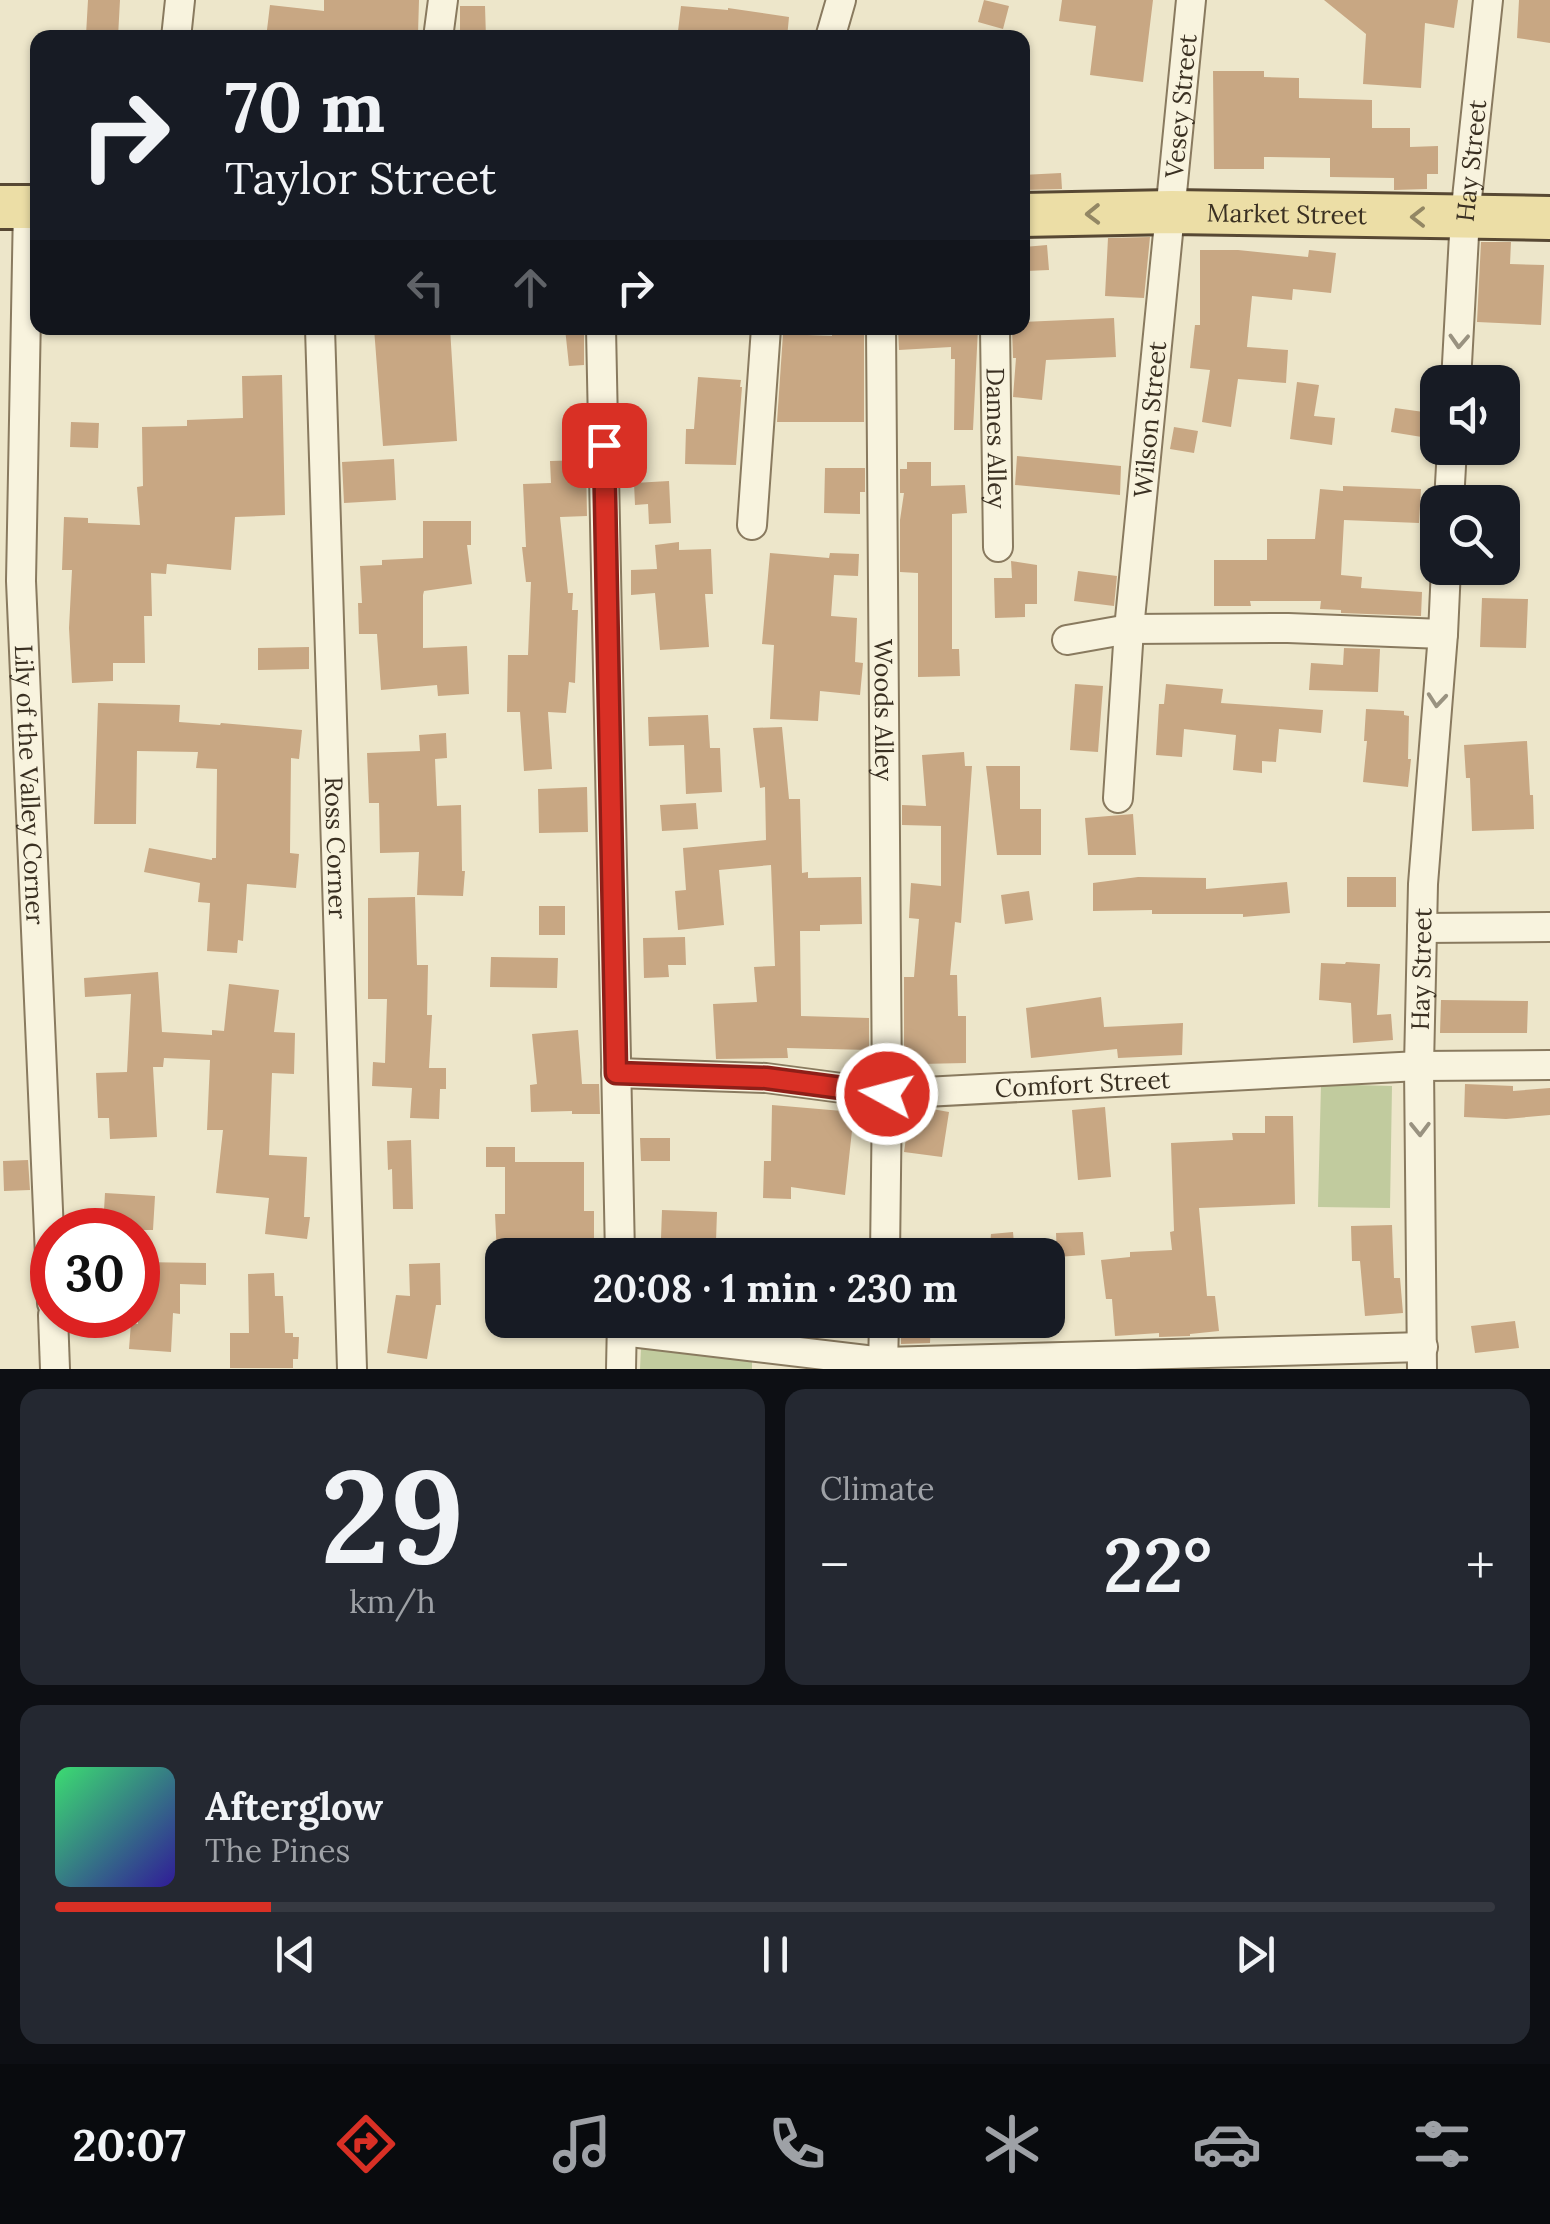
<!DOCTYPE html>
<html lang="en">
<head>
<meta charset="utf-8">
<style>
  body { margin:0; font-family:Lora,serif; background:#242831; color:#f1f3f6; height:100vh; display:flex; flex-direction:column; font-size:38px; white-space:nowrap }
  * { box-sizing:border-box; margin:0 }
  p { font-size:32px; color:#9ea1a6 }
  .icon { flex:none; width:55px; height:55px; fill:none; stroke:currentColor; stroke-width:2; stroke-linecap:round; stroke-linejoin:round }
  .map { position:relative; height:1369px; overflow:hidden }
  .details { display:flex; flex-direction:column; gap:20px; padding:20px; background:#0d0f14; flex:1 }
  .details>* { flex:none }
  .hud { position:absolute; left:30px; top:30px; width:1000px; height:305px; border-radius:20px; box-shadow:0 2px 8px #0004; background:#171b24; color:#f1f3f6; overflow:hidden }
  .tools { position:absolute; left:1420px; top:365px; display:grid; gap:20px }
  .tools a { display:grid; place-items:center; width:100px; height:100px; border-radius:20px; background:#171b24; box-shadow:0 2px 8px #0004; font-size:50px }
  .speed { position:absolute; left:30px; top:1208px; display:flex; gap:20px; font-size:50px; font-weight:700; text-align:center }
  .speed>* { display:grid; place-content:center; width:130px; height:130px; border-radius:50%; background:#171b24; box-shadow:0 2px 8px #0004; line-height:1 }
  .speed .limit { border:15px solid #d22; background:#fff; color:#111 }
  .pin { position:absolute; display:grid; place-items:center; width:85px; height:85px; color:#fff; margin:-42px; border-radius:20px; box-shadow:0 5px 15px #0006 }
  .me { position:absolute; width:110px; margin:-55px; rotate:277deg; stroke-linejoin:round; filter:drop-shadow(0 0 8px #0008) }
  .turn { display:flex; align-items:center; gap:35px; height:210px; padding:0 30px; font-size:45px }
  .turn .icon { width:130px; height:130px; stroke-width:2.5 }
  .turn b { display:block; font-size:70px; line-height:85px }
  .lanes { display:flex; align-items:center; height:95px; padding:0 30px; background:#0003; justify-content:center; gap:50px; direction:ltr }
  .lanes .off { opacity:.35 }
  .big { font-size:75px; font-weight:700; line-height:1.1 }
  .details .widget { flex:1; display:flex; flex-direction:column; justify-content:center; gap:15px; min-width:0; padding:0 35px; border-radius:20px; background:#242831 }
  .details .dial { align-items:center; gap:0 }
  .dial b { font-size:130px; line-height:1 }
  .song { display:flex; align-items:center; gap:30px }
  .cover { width:120px; height:120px; border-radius:15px; background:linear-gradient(135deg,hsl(140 70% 55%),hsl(250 70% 35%)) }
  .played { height:10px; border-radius:5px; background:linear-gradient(90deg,#d93025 15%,#363941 15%) }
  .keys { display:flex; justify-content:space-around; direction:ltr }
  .heat { display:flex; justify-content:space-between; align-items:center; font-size:55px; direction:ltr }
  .details .tiles { flex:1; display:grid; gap:20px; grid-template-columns:1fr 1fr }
  .widget:last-child { grid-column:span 2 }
  .trip { position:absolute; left:485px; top:1238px; width:580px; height:100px; border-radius:20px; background:#171b24; box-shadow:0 2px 8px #0004; font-weight:700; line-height:100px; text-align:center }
  .menu { display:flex; height:160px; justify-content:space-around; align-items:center; background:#090b0e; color:#9ea1a6 }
  .menu .icon { width:70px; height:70px }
  .menu .on { color:#d93025 }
  .menu b { font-size:45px; color:#f1f3f6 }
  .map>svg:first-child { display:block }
</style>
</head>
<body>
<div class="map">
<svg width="1550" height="1369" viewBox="0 0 1550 1369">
  <rect width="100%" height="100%" fill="#ede6ca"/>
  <!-- pitch -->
  <path fill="#c1cb9e" d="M1321,1084L1392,1086L1390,1208L1318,1207Z
    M641,1348L752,1354V1369H640Z"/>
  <!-- building -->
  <path fill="#c8a783" d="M88,0H120L118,37L86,35Z
    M324,0H419L418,34L320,31L319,36L300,34V38H266L270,5L324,11Z
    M984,0L1009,6L1003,29L978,22Z
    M1062,0H1153L1143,82L1090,75L1096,26L1059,21Z
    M1324,0H1458L1454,28L1425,23L1421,88L1363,84L1366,34Z
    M1519,0H1550V43L1517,38Z
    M460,6H485L486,38H460Z
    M681,6L728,10V8L789,17L787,38H719V34L678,31Z
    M1213,71H1264V77L1299,78V98L1372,100V128H1410V147L1438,146V174H1427V189L1394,190V178L1330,177V158L1264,157V169H1214Z
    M1061,173L1062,189L1022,190V175Z
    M1150,237L1144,298L1105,296L1108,238Z
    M1481,242H1511L1510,264L1544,265L1541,325L1477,322Z
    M1047,245L1049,270L1026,271L1024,247Z
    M1200,250H1238L1308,257L1309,250L1336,253L1331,293L1293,289L1292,300L1252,296L1247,347L1288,350L1286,383L1238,379L1231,427L1202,422L1210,370L1190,368L1195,325H1200Z
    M1114,318L1116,357L1046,360L1042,400L1013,397L1016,358H1013L1012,328H1022V322Z
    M374,328H450L457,441L383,446Z
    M565,328H584V365L569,366Z
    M832,328L864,329V422H777L783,334L832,336Z
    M905,328H978L973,430H954L955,359H951V347L899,350L898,329Z
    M282,375L285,515L235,517L231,570L167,564L166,574L151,573L152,616H144L145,663H113V681L72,683L69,628L72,570H62L64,517L88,518V523L140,525L137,487L143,486L142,427L187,426V420L243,418L242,376Z
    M698,377L741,380L740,387H742L736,465L685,464L686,429H694Z
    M1297,382L1319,385L1314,416L1335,418L1332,445L1290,439Z
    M1395,408L1431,413L1428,438L1391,432Z
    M71,422L99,423L98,448L70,447Z
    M1174,427L1198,431L1194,453L1170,449Z
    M1017,456L1121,466L1120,495L1015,485Z
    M394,459L396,500L344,503L342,462Z
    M586,460L587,516L560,517L568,593H573L572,610H578L575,683L569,682L566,713L548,712L552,769L524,771L520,712H507L508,655H528L531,582H526L522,547H526L523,484L551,483L550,461Z
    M907,462H931V486L965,485L967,513L952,514V649H959L960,676L918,677V573L900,572V520L904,493H900V469H907Z
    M825,468H865V492H860V514L824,513Z
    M669,481L671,523L649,524L648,504L635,505L634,483Z
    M1343,486L1421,489L1419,523L1344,520L1341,575L1362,577L1361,588L1422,592L1421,616L1341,613V610L1320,609L1321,601H1250L1251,606H1214V560H1267V539H1315L1320,489L1343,491Z
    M423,521H471V545H467L472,584L424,591L423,595V648L467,646L469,694L438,696L437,685L381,690L377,634H359L358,603H362L360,566L382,565V560L423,558Z
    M679,542V550L711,549L713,594H705L709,647L660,650L655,593L631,595V570L657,569L655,545Z
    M770,553L829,558L830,553L859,554L858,576L834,575L831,616L857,618L855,662L863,663L860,695L820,691L818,721L770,719L774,645L762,644Z
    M1011,561L1037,565V604H1025V617L995,618L994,578H1012Z
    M1078,571L1117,576L1114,606L1074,601Z
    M1482,598L1528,599L1526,648L1480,647Z
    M309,647V669L258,670V648Z
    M1344,648L1380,649L1378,692L1309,690L1311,663L1343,665Z
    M1075,684L1103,686L1098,752L1070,750Z
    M1166,684L1223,689L1221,703L1323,710L1321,733L1279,729L1276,762L1262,761V773L1233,770L1236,735L1184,729L1182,757L1156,755L1159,704H1164Z
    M98,703L180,705L179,722L220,725L221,723L302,730L299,759L291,758L290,853L299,854L296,888L247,884L243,941L238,940L237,953L207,951L210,903L198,902L200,883L144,872L149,848L212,860V858H216L217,769L196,768L198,752L137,751L136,824H94Z
    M1366,709L1404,711V715L1409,716L1408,759H1411L1408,787L1363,782L1367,741H1364Z
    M708,715L710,748H720L722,792L686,794L684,745L649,746L648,717Z
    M782,727L789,799H800L802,873L808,872V878L861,877L862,924L820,925V931H800L801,1016L869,1018V1050L787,1048L788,1058L716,1059L713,1004L757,1002L754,967L775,966L771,865L719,870L724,925L678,930L675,891L686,890L683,848L766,840L765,787L760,788L753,728Z
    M446,733L447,758L435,759L437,806L461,805L462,871H465L463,896L417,895L419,852L380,853L379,803H369L367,753L420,751L419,735Z
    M1527,741L1530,795H1533L1534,829L1472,831L1470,778H1466L1464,745Z
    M964,752L965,766H972L961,923L955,922L950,975H957L958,1016H966V1063L920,1064V1066H904V977H914L919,919L909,918L911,883L941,886V826L902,825V805L926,806L922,755Z
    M986,766H1020V809H1041V855H997Z
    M587,787L588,832L539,833L538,789Z
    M696,803L698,829L662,831L660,805Z
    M1133,814L1136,855H1088L1085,818Z
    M1138,877L1206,878V889L1287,882L1290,913L1243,917V914H1152V910L1093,911V883Z
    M1347,877H1396V907H1347Z
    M1029,891L1033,920L1005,924L1001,895Z
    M415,897L417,965H428L427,1015H432L429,1068H446V1089H440L439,1119L410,1118L412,1088L372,1086L373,1062L385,1063L387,999H368V898Z
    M539,906H565V935H539Z
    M685,937L686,965H668L669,977L644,978L643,938Z
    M491,957L558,958L557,988L490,987Z
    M1346,962L1380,964L1377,1015L1391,1014L1393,1040L1353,1043L1351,1003L1319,1000L1321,963L1345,964Z
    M158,972L162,1032L212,1035V1030L224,1031L229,984L279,990L274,1032L295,1033L294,1074L272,1073L269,1155L307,1157L304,1217H310L307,1239L265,1234L269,1198L216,1193L223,1130H207L210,1060L164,1058L163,1067H153L157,1137L110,1139L109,1118H98L96,1073L127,1072L131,994L85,997L84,978Z
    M1101,997L1104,1027L1183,1023L1182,1055L1118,1058L1117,1049L1031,1058L1026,1008Z
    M1441,1000L1528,1001L1527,1033H1440Z
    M578,1030L582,1084H599L600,1114H572V1111L531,1112L530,1085L537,1084L532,1034Z
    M1465,1084L1513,1086V1091L1550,1088V1115L1506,1119L1464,1117Z
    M772,1105L854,1112L845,1195L791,1187V1199L763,1198L764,1161H771Z
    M1105,1107L1111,1177L1078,1180L1072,1110Z
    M932,1109L949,1112L942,1157L904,1152L910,1110Z
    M1265,1116H1293L1295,1204L1199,1208L1207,1296H1215L1219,1331L1190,1334V1336L1159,1337V1333L1115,1336L1112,1299H1106L1101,1260L1130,1257V1252L1172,1250L1170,1232L1174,1231L1171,1143L1233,1140L1232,1133H1265Z
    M640,1138H670V1161H641Z
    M411,1140L413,1209H393L392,1169L388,1170L387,1141Z
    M486,1147H515V1162H584V1211H594V1255H497L495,1214H505V1167H486Z
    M28,1160L30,1190L4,1191L3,1161Z
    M105,1193L155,1196L153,1230H115V1228L103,1227Z
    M662,1210L717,1212L716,1241L661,1238Z
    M1392,1225L1394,1278H1400L1403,1313L1365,1316L1360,1261H1352L1351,1226Z
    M1013,1232L1015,1255H989L991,1234Z
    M1083,1232L1085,1255L1057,1257L1056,1233Z
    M138,1262L206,1263V1285L180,1284V1314L173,1313L171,1352L129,1349L131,1323L138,1324Z
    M440,1263L441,1305H436L427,1359L387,1353L396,1295L410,1296L409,1264Z
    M274,1273L275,1296H283L285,1333H293V1337H299L298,1359H293V1368H230V1333H249L248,1274Z
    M901,1320H931L930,1343L901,1344Z
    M1515,1321L1519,1348L1475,1353L1471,1326Z"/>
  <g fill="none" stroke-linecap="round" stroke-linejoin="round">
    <!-- street casing -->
    <g stroke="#897a5f" stroke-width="32">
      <g id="street">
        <path d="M176,38L180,0"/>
        <path d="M438,38L443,0"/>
        <path d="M830,38L841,0"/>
        <path id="s1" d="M28,207L21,581L52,1303"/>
        <path id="s2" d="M320,328L352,1369"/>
        <path d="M601,328L620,1255"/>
        <path id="s3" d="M881,328L887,1094L885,1255"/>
        <path id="s4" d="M995,328L998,547"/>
        <path id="s5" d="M1456,382L1465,217L1488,0"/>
        <path d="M1449,502L1452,448"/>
        <path d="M752,525L766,328"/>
        <path d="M1067,640L1129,629L1288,628L1443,634"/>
        <path id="s6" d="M1118,798L1129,629L1191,0"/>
        <path d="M1422,928L1550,927"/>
        <path id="s7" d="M616,1073L766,1078L887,1094L1419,1066L1550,1065"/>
        <path d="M53,1315L55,1369"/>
        <path d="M622,1331L883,1362L1423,1347"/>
        <path d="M621,1369L622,1320"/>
        <path d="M883,1369L884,1320"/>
        <path id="s8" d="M1422,1369L1419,1066L1423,884L1443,634L1446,568"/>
      </g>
    </g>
    <!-- primary casing -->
    <g stroke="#574833" stroke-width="48">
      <g id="primary">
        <path d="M0,207H38"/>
        <path id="s9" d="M1022,215L1172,212L1550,218"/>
      </g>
    </g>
    <!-- street -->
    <use href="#street" stroke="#f8f3de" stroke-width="28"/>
    <!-- primary -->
    <use href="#primary" stroke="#ecdea6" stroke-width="42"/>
  </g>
  <!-- one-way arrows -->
  <defs><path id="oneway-chevron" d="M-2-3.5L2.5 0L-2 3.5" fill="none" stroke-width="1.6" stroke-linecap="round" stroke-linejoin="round" transform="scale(2.5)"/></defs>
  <g stroke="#938764">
    <use href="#oneway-chevron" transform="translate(1093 214) rotate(179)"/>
    <use href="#oneway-chevron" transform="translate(1418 217) rotate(-180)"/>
  </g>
  <g stroke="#999280">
    <use href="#oneway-chevron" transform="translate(1459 341) rotate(93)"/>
    <use href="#oneway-chevron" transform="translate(1437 700) rotate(95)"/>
    <use href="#oneway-chevron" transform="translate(1420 1129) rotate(89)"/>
  </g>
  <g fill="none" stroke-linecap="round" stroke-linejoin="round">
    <!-- route casing -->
    <g stroke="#8d1f18" stroke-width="25">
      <path id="route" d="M604,445L616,1073L766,1078L887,1094"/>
    </g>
    <!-- route -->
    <use href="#route" stroke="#d93025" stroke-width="18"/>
  </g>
  <g text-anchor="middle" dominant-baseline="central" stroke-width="10" stroke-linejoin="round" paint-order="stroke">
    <!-- street labels -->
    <g font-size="25" fill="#3a3022" stroke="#f4f0da">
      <text stroke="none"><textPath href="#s6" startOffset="695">Vesey Street</textPath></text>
      <text stroke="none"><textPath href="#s5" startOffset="222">Hay Street</textPath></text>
      <text stroke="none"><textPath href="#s9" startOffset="265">Market Street</textPath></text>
      <text stroke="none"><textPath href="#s6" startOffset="380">Wilson Street</textPath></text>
      <text stroke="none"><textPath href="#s4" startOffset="110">Dames Alley</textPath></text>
      <text stroke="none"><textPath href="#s3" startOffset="382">Woods Alley</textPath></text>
      <text stroke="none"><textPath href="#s1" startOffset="578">Lily of the Valley Corner</textPath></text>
      <text stroke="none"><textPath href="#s2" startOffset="520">Ross Corner</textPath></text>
      <text stroke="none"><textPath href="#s8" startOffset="400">Hay Street</textPath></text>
      <text stroke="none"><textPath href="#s7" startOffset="468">Comfort Street</textPath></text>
    </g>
  </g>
</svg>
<div class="tools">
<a><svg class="icon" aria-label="sound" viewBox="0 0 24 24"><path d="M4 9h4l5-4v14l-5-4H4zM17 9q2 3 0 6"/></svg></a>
<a><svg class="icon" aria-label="search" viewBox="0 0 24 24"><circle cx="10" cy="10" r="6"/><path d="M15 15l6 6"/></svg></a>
</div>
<div class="speed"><div class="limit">30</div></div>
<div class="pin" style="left:604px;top:445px;background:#d93025"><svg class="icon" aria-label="arrive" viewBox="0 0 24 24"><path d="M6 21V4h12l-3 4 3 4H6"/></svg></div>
<svg class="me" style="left:887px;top:1094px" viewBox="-20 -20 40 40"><circle r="17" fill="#d93025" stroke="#fff" stroke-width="3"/><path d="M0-11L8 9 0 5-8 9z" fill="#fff"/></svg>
<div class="trip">20:08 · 1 min · 230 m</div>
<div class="hud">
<div class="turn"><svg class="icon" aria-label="right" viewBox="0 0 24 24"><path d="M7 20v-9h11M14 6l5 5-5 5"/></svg><div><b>70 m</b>Taylor Street</div></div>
<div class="lanes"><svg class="icon off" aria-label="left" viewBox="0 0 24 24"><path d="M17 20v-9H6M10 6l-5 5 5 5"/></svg><svg class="icon off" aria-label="ahead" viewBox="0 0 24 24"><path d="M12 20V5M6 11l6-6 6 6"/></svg><svg class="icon" aria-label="right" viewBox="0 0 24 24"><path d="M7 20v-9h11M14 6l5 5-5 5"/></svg></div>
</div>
</div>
<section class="details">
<div class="tiles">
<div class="widget dial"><b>29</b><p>km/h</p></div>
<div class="widget"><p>Climate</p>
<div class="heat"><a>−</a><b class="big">22°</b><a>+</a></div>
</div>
<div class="widget">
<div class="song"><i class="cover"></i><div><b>Afterglow</b><p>The Pines</p></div></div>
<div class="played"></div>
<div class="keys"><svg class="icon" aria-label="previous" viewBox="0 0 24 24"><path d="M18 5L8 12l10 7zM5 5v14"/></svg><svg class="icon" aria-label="pause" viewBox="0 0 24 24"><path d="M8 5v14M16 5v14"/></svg><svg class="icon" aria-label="next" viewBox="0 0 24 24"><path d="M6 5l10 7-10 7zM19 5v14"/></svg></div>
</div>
</div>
</section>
<nav class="menu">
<b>20:07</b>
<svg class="icon on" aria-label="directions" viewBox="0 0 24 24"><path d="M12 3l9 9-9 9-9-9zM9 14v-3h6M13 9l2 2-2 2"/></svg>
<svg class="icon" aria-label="music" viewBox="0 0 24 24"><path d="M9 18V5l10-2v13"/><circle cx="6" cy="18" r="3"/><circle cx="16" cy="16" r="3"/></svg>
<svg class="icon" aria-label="phone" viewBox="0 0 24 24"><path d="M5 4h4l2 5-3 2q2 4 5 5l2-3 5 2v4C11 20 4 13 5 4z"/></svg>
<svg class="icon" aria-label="climate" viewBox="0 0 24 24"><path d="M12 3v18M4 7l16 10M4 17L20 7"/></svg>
<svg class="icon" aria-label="car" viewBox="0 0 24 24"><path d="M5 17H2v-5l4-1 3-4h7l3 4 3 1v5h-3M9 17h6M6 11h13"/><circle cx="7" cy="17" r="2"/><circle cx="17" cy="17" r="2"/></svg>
<svg class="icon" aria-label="filters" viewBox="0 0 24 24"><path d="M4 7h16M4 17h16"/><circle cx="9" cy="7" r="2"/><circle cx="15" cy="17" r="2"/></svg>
</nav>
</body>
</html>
